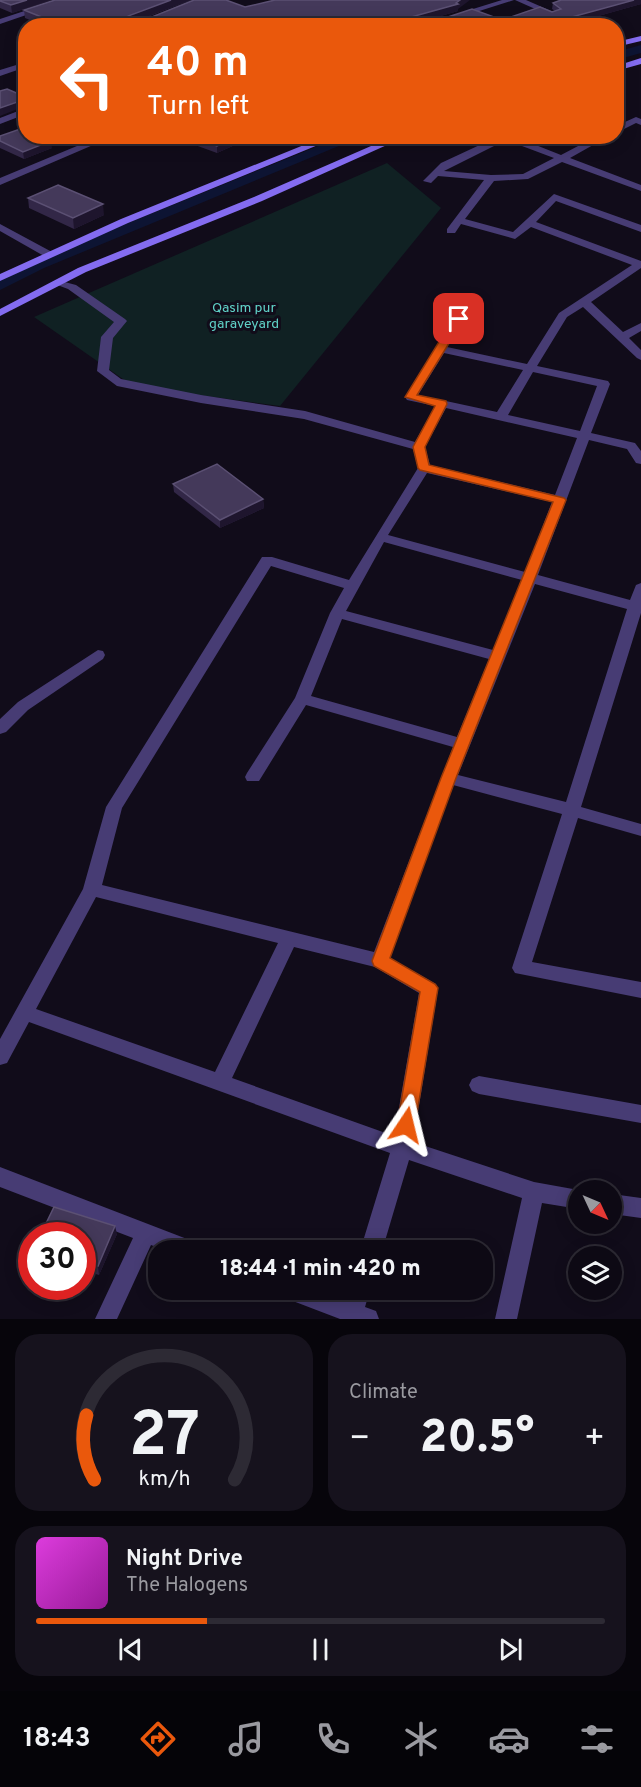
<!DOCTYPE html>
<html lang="en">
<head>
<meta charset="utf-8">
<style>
  body { margin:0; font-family:Overpass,sans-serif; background:#16121d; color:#f1f3f6; height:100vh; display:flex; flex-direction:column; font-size:22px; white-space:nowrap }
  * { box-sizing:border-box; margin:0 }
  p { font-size:20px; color:#9a9aa0 }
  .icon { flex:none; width:33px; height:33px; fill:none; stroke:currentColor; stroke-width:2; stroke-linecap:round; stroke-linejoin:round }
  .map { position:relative; height:1319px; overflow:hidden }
  .drawer { display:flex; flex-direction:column; gap:15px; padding:15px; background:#07050b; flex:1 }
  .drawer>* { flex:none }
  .guide { position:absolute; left:18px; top:18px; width:606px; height:126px; border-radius:24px; box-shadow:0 3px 15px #0003,0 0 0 2px #2d2a34; background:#ea580c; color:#fff; overflow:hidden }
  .needle { width:39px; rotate:134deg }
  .controls { position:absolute; left:568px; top:1180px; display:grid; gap:12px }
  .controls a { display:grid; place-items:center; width:54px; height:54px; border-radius:50%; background:#0d0914; box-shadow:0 3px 15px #0003,0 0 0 2px #2d2a34; font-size:30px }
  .speed { position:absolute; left:18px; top:1222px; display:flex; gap:12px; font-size:30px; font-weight:700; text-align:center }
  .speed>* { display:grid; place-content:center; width:78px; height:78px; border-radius:50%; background:#0d0914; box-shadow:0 3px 15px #0003,0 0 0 2px #2d2a34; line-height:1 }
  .speed .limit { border:9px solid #d22; background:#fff; color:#111 }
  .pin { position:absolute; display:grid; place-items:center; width:51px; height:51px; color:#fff; margin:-26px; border-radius:12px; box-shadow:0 3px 9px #0006 }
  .me { position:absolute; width:66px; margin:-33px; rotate:10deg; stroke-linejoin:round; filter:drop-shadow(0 0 4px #0008) }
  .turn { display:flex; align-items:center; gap:21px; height:126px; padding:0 30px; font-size:27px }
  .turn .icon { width:78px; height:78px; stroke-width:2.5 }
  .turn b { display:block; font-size:42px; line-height:51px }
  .big { font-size:45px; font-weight:800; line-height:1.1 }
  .drawer .tile { flex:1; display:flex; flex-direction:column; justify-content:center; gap:9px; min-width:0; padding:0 21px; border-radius:24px; background:#16121d }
  .drawer .dial { align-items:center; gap:0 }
  .dial svg { height:156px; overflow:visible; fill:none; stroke:#2d2a34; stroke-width:7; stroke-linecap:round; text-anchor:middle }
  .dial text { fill:#f1f3f6; stroke:none }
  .song { display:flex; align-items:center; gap:18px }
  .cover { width:72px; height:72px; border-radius:9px; background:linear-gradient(135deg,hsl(300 70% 55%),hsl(300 70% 35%)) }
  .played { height:6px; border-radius:3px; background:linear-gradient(90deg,#ea580c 30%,#2d2a34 30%) }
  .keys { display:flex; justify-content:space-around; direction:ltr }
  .heat { display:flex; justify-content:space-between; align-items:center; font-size:33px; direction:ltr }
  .drawer .tiles { flex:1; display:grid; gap:15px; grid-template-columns:1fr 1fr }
  .tile:last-child { grid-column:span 2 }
  .trip { position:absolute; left:148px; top:1240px; width:345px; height:60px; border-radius:24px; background:#0d0914; box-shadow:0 3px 15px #0003,0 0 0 2px #2d2a34; font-weight:800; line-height:60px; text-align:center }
  .tabs { display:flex; height:96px; justify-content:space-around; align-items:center; background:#050408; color:#9a9aa0 }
  .tabs .icon { width:42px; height:42px }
  .tabs .active { color:#ea580c }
  .tabs b { font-size:27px; color:#f1f3f6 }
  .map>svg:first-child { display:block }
</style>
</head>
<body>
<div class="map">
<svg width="641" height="1319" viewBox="0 0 641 1319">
  <rect width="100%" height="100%" fill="#110c1a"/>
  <!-- green -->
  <path fill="#102123" d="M387,163L441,208L280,406L133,386L34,317Z"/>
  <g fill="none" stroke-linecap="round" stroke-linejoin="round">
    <!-- canal -->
    <path fill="#0d1433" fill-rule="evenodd" d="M641,45V53L616,60V52Z
      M343,136H363L44,268L0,290V279L32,262Z"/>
    <!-- street -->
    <path fill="#473c74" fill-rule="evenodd" d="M58,0H70L0,24V19Z
      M502,0H514L432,26H418Z
      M515,0H526L558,14L551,16Z
      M26,62V67L0,76V70Z
      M26,108V114L0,124V118Z
      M636,117L641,119V125L636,123L616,133V126Z
      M101,136H114L0,185V178Z
      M307,136H321L329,141L324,144Z
      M499,136H513L561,155L597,136H609L570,158L641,185V191L562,162L528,179L494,181L465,219L513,232L554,194L641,225V232L556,201L536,222L641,261V268L591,302L623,332L641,323V331L629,338L641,350V360L637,358L583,307L567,317L537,366L608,381L610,384L591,433L635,443L641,451V464L636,463L627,449L589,440L538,575L630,600L636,585L641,583V613L581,807L641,824V836L578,818L532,962L641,982V998L515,973L512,968L562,814L453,785L390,958L436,984L438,989L413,1142L534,1182L584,1191H579V1209L542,1203L517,1319H495L522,1198L409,1160L382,1251H360L390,1153L29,1022L7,1063L0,1065V1039L83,889L106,807L262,557H272L349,580L418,468L413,449L304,419L201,403L117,386L97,371L101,337L114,322L68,289L52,283L57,280L76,285L125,319L127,321L113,338L109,370L121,379L201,395L305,411L415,442L435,406L407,400L405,397L464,302H472L474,304L447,347L527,364L559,313L632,265L531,227L515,239L461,224L455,233H447V229L484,180L438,176L431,183L423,181L441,163ZM506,140L554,158L523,174L491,175L444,171ZM444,353L523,370L497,412L418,395ZM533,372L597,386L580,431L508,415ZM446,408L577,438L555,495L430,465L425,447ZM427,473L552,502L525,572L388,535ZM384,542L522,580L493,650L346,611ZM271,566L344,588L330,613L295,698L247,773L245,777L247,781H259L306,705L453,747L374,952L102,885L122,808ZM535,584L627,609L566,802L458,775ZM342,619L489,659L457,737L311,696ZM96,897L278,943L215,1072L36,1009ZM294,947L375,967L419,993L394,1136L232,1078Z
      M0,224L52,252L53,254L52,256H44L0,231Z
      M98,650L103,651L105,655L103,659L28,710L6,732L0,734V719L18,702Z
      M479,1076L641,1105V1123L479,1094L472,1091L469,1085L472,1079Z
      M0,1167L200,1244L203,1251H166L151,1245L117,1319H95L133,1238L0,1187Z
      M612,1194L641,1198V1218L612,1214Z
      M282,1290H321L345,1299L348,1290H370L365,1307L376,1311L379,1319H340L285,1298Z"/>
    <!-- secondary -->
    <path fill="#846cf0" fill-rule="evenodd" d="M641,36V41L616,47V42Z
      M641,58V64L616,71V66Z
      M326,136H340L128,223L0,281V274L121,219Z
      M394,136H407L262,201L86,272L0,316V309L78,268L254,197Z"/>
  </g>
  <!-- wall -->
  <path fill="#322747" d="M0,0H51L12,13L0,8Z
    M55,0H191L137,21L245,7L458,9V11L406,26H45L25,18L24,10Z
    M553,3L641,4L563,26H439V20H502L552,12L555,11L552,9Z
    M0,136L52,148L24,159L0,148Z
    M195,138L246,140L217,153L195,145Z
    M28,198L104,215L74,229L29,208Z
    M173,484L263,499L264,508L220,528L174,492Z
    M117,1234L99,1275L82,1270V1236Z"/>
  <!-- shaded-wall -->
  <path fill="#1e152d" d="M27,0H51L12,13L11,5Z
    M171,0H191L128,24L126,19L128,16Z
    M460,0H470L458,9V11L406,26H379Z
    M634,0H641V4L563,26H539Z
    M109,20V26H97Z
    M24,99L25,106L0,116V108Z
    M238,136H246V140L217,153V146Z
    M51,141L52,148L24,159L23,152Z
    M103,204L104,215L74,229L73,218Z
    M263,499L264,508L220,528V520Z
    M115,1226L117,1234L99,1275L98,1266Z"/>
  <!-- building -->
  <path fill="#44395a" stroke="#5b5073" stroke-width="1.5" d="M0,0H27L11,5L0,1Z
    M55,0H171L128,16L126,19L128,21H142L194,0H226L245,7L275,0H460L456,3L458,4L379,26H313L309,23L304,26H123L109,20L97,26H64L24,10Z
    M561,0H634L539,26H451L439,20L472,9L502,20L540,7L552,12L561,9L553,3Z
    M7,89L26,97V99L0,108V91Z
    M23,128L26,129V136H41L51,141L23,152L0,141V136Z
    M198,136H238L217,146L195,138Z
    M58,185L103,204L73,218L28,198Z
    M217,464L263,499L220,520L173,484Z
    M54,1207L115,1226L98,1266L82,1262V1236H40Z"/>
  <!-- route -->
  <path fill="#ea580c" stroke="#983908" stroke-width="1.5" d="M459,316L464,319L417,395L446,401L447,404L425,447L429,465L564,498L566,500L456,778L390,958L435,984L438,988L415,1125L412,1131L406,1133L399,1131L397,1125L420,992L374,966L372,961L441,778L553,502L420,470L418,468L413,447L435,406L405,397L453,319Z"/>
  <g text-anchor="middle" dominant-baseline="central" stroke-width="6" stroke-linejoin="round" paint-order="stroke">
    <!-- far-park labels -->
    <g font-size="14" fill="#60d1c7" stroke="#110c1a">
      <text x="244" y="308">Qasim pur<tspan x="244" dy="16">garaveyard</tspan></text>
    </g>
  </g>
</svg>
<div class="controls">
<a><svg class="needle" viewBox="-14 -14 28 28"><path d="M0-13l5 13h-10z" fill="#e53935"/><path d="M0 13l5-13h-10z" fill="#9a9aa0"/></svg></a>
<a><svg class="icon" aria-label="layers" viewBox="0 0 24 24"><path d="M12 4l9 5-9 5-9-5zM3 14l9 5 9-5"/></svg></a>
</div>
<div class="speed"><div class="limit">30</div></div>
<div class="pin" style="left:459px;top:319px;background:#d93025"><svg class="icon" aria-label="arrive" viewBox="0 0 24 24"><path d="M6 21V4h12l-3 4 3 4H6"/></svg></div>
<svg class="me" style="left:406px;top:1125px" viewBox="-20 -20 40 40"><path d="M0-17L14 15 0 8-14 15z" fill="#ea580c" stroke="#fff" stroke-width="4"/></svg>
<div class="trip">18:44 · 1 min · 420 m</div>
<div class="guide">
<div class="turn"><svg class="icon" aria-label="left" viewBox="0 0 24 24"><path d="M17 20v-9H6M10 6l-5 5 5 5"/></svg><div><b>40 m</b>Turn left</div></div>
</div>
</div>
<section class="drawer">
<div class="tiles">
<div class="tile dial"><svg viewBox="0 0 100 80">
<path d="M14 69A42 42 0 1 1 86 69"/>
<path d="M14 69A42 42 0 0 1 10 36" stroke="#ea580c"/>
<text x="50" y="56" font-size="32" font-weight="700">27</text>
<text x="50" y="72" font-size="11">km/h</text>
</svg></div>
<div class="tile"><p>Climate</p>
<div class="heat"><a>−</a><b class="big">20.5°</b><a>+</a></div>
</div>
<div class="tile">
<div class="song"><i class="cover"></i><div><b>Night Drive</b><p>The Halogens</p></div></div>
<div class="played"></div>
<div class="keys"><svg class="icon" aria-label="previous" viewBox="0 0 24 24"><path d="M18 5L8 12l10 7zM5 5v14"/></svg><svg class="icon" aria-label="pause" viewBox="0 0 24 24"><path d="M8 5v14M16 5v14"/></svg><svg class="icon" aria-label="next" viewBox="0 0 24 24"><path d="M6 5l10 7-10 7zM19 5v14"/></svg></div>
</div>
</div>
</section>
<nav class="tabs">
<b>18:43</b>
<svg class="icon active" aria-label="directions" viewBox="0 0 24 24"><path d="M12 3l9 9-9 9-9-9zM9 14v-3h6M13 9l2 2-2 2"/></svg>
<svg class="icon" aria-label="music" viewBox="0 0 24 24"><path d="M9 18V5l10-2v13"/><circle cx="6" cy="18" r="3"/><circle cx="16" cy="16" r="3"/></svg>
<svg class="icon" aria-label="phone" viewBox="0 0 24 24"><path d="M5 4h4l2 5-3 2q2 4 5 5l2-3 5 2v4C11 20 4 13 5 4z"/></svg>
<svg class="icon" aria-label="climate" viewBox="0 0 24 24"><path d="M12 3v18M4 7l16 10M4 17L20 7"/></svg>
<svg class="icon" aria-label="car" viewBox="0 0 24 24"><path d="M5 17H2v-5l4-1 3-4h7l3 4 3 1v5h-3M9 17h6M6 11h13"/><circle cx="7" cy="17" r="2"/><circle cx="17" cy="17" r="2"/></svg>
<svg class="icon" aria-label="filters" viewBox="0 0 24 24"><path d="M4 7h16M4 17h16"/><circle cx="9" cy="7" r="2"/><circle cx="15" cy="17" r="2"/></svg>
</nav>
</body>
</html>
